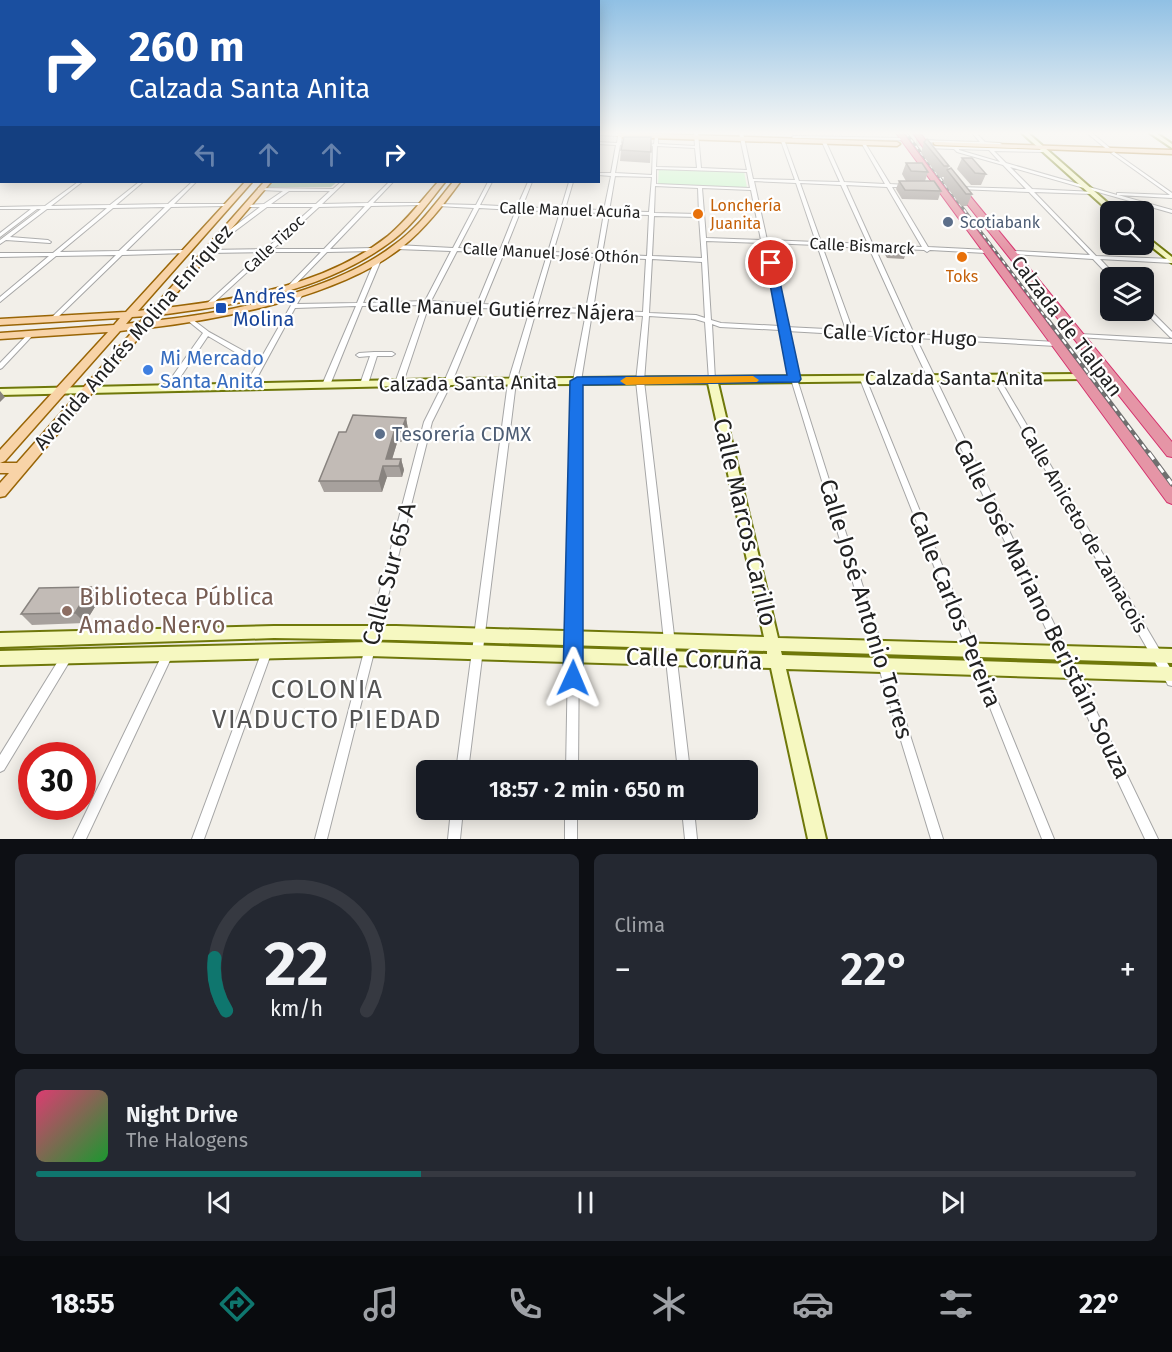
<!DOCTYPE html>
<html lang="es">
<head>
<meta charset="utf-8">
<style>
  body { margin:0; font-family:"Fira Sans",sans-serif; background:#242831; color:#f1f3f6; height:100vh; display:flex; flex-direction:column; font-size:22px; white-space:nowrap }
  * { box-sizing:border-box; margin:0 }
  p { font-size:20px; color:#9ea1a6 }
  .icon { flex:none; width:33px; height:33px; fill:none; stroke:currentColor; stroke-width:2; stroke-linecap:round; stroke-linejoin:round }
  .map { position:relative; height:839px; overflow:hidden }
  .panel { display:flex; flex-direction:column; gap:15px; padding:15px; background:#0d0f14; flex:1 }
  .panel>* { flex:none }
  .banner { position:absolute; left:0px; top:0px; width:600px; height:183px; box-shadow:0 3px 15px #0003; background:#1a4fa0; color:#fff; overflow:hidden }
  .tools { position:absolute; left:1100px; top:201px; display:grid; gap:12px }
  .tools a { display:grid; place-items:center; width:54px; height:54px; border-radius:9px; background:#171b24; box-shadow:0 3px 15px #0003; font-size:30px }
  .speed { position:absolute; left:18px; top:742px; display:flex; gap:12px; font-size:30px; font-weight:700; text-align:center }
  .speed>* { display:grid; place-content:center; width:78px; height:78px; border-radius:50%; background:#171b24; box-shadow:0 3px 15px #0003; line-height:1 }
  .speed .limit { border:9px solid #d22; background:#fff; color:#111 }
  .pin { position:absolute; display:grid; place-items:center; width:51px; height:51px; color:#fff; margin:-26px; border:3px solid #fff; border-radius:50%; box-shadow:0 2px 6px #0007 }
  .me { position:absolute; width:66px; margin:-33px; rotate:1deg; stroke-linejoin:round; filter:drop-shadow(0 0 4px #0008) }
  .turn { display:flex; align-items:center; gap:21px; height:126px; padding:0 30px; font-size:27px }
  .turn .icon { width:78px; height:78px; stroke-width:2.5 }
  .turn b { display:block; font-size:42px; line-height:51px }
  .lanes { display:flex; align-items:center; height:57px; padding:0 30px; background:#0003; justify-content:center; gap:30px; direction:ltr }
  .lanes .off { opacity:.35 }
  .big { font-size:45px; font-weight:600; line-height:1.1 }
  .panel .widget { flex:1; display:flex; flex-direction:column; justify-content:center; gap:9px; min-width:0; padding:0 21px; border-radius:9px; background:#242831 }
  .panel .dial { align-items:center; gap:0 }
  .dial svg { height:156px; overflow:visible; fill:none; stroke:#363941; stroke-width:7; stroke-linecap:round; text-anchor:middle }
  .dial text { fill:#f1f3f6; stroke:none }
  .song { display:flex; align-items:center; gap:18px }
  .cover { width:72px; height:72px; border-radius:9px; background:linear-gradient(135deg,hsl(340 70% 55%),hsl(130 70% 35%)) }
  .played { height:6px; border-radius:3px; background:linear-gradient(90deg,#0f766e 35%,#363941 35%) }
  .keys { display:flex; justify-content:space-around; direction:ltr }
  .heat { display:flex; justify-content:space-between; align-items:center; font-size:33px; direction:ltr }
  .panel .tiles { flex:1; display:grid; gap:15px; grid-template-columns:1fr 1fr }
  .widget:last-child { grid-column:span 2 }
  .trip { position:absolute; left:416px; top:760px; width:342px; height:60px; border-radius:9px; background:#171b24; box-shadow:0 3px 15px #0003; font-weight:600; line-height:60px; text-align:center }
  .dock { display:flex; height:96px; justify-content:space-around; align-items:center; background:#090b0e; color:#9ea1a6 }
  .dock .icon { width:42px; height:42px }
  .dock .current { color:#0f766e }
  .dock b { font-size:27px; color:#f1f3f6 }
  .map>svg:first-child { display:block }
</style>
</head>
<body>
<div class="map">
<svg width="1172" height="839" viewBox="0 0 1172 839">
  <rect width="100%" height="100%" fill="#f2efe9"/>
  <!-- cemetery -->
  <path fill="#abcaaf" d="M270,182H337L331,187H265Z"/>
  <!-- park -->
  <path fill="#caf8cc" d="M659,168L744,171L747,188L658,184Z"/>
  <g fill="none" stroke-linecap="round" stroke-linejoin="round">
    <!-- primary-tunnel -->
    <path stroke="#c8c6c1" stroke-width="7" stroke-dasharray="7 4" stroke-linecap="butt" d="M894,141L936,143"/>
    <!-- street casing -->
    <g stroke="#a6a6a6" stroke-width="2">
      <path id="street" d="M598,133L620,134L622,135L621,143L623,144L620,145L615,173L652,175L653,146L649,145L654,144L655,136L658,137V144L695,146L694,133H698L701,168L747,170L739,133H743L753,179L795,180L781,141L790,140H791V142H785L799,181L840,182L822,142L824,141L826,142L844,182L885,184L862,144L865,143L890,184L907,185L909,186L907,187H892L928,247L988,250L989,251L986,253L930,250L927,252L924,250L875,248L914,334L1056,342L1059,344L1056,346L916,338L1158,839H1145L909,338L787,331L797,379L943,839H931L791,379L780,330L720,327L712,324L715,380L712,382L709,380L705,322L695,319L649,316L644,381L690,771H678L636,381L643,316L592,313L581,381L578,771H566L573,381L586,313L536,311L516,382L468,771H456L508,382L530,310L482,308L452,382L432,422L327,839H315L424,422L444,382L476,307L429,305L403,383L399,385L395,383L423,305L362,306L330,385L326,387L322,385L356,306L295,308L252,387L248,389L244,387L257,365L208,336L171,391H165L164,389L165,387L203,333L187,320L190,318L192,319L209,332L260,360L298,293H302L303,294L297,304L357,303L375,260L378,258L381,260L363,303L425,301L451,251L397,249L394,247L397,245L453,248L474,208L438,206H436V204L476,205L488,182H492L480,205L517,207L528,182H532L522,207L561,209L569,182H573L565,209L604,210L611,176L598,175V173H611L616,145L598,144V142L617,143L618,136L598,135ZM657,146L695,148L697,168L656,167ZM656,169L747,172L750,188L656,184ZM615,176L652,177L649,212L609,211ZM754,181L796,183L816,242L767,240ZM800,183L841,185L868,244L821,242ZM846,185L887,187L922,247L873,245ZM655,186L698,188L699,214L654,213ZM702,188L751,190L761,240L706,238ZM479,208L516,210L500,250L458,248ZM521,210L560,212L548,252L505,250ZM565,212L604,213L597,254L553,252ZM609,214L649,215L647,256L602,254ZM654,216L699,217L702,258L652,256ZM706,241L762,243L780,326L721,323L711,320ZM767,243L817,245L846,330L786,327ZM822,246L869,248L908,334L853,331ZM457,251L498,253L477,304L431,301ZM504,253L547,255L531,307L483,304ZM552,255L596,257L586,309L537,307ZM601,257L646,259L643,312L593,310ZM652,259L702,262L705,318L696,315L649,313Z
        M972,133H976L985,142L1000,143L1002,144L1000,145L922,142L920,141L922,140L980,142Z
        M1087,133H1092L1111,149V151H1109Z
        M794,136L904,138L906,139L904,140L793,138L792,137Z
        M926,146L1044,150L1046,151L1045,152L994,151L1006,163L1117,195V193H1119L1170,195L1111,153L1114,152L1172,193V198L1118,195L1172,210V213L1010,167L1032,189L1095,192V193L1093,194L1034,192L1096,256L1172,259V263L1100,259L1118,278H1111L1093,259L1012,254V252L1014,251L1090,255L1029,192L959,189L957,188L959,187L1026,189L1003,165L957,152L954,149L925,148V146ZM959,149L989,150L1000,162L959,150Z
        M0,162H2V164H0Z
        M0,171H2V174H0Z
        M78,182H82L51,206L110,205L139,182H143L116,205L168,204L192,182H196L174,204H226L228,205L226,206L171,207L126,251L185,250L187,251V253L122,255L55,320H51L50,319L116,255L56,256L0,302V297L49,256L0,257V253H53L107,208L47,209L10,237L48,240L51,242L50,243L6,240L0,244V240L41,209H37L0,237V233L31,209H0V207L45,206ZM165,207L119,251L60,252L113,208Z
        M341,182H345L322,204L368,203L389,182H393L373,203H422L424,204L422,205L371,206L330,249L373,248L375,249V251L327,252L293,287H289L288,286L321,252H269L208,308H204V306L263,252L207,253L205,252V250L266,249L313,207H267L219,243H215V241L260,207H244V205L264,204L283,191L260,190L258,189V188L333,189ZM289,191H330L316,204H271ZM365,206L324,249H273L319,207Z
        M1143,304L1145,305L1172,332V338L1170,337L1143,310Z
        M31,332L34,334L33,335L2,368L0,369V363L29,333Z
        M1080,334L1172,339V343L1078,337L1077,336Z
        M374,352H392L395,354L392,356H377L368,384L366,386H362L360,384L370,356L359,357L356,355L359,353Z
        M994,376H996L999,378L1172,671V686L1168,685L993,378Z
        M861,377H863L866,379L1054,839H1042L860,379Z
        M267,646L271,648L272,651L204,839H192L262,651L263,648Z
        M168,649L172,651L173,654L86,839H73L164,651Z
        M67,651L71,653L72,656L71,659L4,770L0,772V755L63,653Z
        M451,810H463L460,839H448Z
        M565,810H577V839H565Z
        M682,810H694L697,839H685Z"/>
    </g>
    <!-- secondary casing -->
    <g stroke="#6f780a" stroke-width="4">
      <path id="secondary" d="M1022,133H1028L1118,212H1110Z
        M1150,133H1156L1172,144V148Z
        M1143,234L1172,257V263L1143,240Z
        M1081,374L1086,377L1084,379L718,383L778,638L1172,649V663L781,651L782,655L1172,667V681L786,669L826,839H808L771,668L369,656L0,665V651L369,642L767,654V651L396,640L274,638L0,647V633L274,626H396L764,637L708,383L448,385L0,395V389L448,379Z"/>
    </g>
    <!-- primary casing -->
    <g stroke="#996506" stroke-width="3">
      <path id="primary" d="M628,133L897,142L900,144L897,146L620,137L617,135Z
        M934,142L1172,150V154L936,145L934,144Z
        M245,182H252L138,311L152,309L264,182H271L164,308C241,299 326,285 388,236C407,220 422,200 438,182H445C429,202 413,225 393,240C326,291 239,305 158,315L153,321C228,313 333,292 394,245C418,228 435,204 453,182H460C443,205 425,229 402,247C341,296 224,319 147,328L5,496L0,497V483L9,473H0V463H17L135,329L120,331L5,461L0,463V450L108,332L0,339V333L114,325L120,318L0,325V319L126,312ZM146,316L140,322L126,324L132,317Z"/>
    </g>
    <!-- highway casing -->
    <g stroke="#d5316d" stroke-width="2">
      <path id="highway" d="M896,133H903L1172,487V504L1167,502Z
        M913,133H920L939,158L938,160H932Z
        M955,185H961L1172,442V457L1167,456L955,189Z"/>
    </g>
    <!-- street -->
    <use href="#street" fill="#fff" fill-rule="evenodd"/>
    <!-- secondary -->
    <use href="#secondary" fill="#f6f8c1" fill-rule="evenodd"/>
    <!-- primary -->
    <use href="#primary" fill="#f8d3a7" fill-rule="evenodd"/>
    <!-- highway -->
    <use href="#highway" fill="#e595a6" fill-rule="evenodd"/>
    <!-- rail-far2 casing -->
    <g stroke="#707070" stroke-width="3">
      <path id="rail-far2" d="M906,133L1049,322"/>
    </g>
    <!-- rail-far1 casing -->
    <g stroke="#707070" stroke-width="4.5">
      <path id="rail-far1" d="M1048,320L1150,455"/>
    </g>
    <!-- rail casing -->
    <g stroke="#707070" stroke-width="5">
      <path id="rail" d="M1149,453L1172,484"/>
    </g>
    <!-- rail-far2 -->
    <use href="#rail-far2" stroke="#fff" stroke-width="1.5" stroke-dasharray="4" stroke-linecap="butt"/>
    <!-- rail-far1 -->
    <use href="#rail-far1" stroke="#fff" stroke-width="2" stroke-dasharray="6" stroke-linecap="butt"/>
    <!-- rail -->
    <use href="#rail" stroke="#fff" stroke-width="3" stroke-dasharray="8" stroke-linecap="butt"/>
  </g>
  <!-- wall -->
  <path fill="#a7a19d" d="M651,137L650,163L620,161L621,150Z
    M924,142L949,166L948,169L972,194L967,206H961L943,182L944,177H939L921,153Z
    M962,158L986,174L981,185H971L957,169Z
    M906,163L928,172L925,181L941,191L938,200L902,199L896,189L899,181H906L902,174Z
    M885,244L906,252L904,259L887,258L883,251Z
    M406,418L408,429L405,440L397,443L392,459H401L404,470L402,477H387L382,492H324L319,481L346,432Z
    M101,597L85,623L32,625L21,614Z"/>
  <!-- shaded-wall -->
  <path fill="#88837f" d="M0,391L5,397L0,402Z
    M406,418L408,429L405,440L397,443L390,466L386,459L394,432Z
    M401,459L404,470L402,477L399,466Z
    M383,466L387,477L382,492L379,481Z
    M91,587L101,597L85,623L75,613Z"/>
  <!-- building -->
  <path fill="#c2bbb6" stroke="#88837f" stroke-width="1.5" d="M624,137H651V152L621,150Z
    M927,139L949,166H944L924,142Z
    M962,158H972L986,174L975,173Z
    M906,163H922L928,172L911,171Z
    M951,168L972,194H966L947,170Z
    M899,181H934L941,191L905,190Z
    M885,244L902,245L906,252L889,251Z
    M353,415L406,418L402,428L394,432L386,459H401L399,466H383L379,481H319L339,432H346Z
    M91,587L75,613L21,614L39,588Z"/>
  <!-- sky -->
  <linearGradient id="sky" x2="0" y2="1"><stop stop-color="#90c0e4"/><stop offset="0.53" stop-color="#f9f8f5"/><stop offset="1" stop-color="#f9f8f5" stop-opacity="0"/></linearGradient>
  <rect width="1172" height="251" fill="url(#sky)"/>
  <!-- route -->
  <path fill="#1a73e8" stroke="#114b97" stroke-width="1.5" d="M771,260L776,263L801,379L799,382L583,385V678L580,685L573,688L566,685L563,678L570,381L577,377L787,375L766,263Z"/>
  <!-- slow -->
  <path fill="#f59e0b" d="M753,376L759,380L757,382L626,385L620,381L626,377Z"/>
  <!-- markers -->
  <g fill="#e8710a" stroke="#fff" stroke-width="2">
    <circle cx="698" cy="214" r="6"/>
    <circle cx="962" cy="257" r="6"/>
  </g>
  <g fill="#5c6f8a" stroke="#fff" stroke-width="2">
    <circle cx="948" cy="222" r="6"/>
    <circle cx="380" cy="434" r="6"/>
  </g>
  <rect fill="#1a4fb4" stroke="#fff" stroke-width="2" x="215" y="302" width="12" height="12" rx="3"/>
  <circle fill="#3f7fe0" stroke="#fff" stroke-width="2" cx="148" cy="370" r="6"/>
  <circle fill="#8d6e63" stroke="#fff" stroke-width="2" cx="67" cy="611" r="6"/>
  <g text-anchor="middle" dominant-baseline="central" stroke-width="4.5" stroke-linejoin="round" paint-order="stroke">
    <!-- far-food labels -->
    <g font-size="16" fill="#c56008" stroke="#fff" text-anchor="start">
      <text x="710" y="205">Lonchería<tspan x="710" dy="18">Juanita</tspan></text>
      <text x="962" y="276" text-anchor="middle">Toks</text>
    </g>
    <!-- far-street labels -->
    <g font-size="16" fill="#222" stroke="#fff">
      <text transform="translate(570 210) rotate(2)">Calle Manuel Acuña</text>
      <text transform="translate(274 244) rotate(-43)">Calle Tizoc</text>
      <text transform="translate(862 246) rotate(3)">Calle Bismarck</text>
      <text transform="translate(551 253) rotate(3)">Calle Manuel José Othón</text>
    </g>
    <!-- far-service labels -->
    <g font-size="16" fill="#4e5e75" stroke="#fff" text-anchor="start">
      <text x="960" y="222">Scotiabank</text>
    </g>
    <!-- transit labels -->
    <g font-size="20" fill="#164399" stroke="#fff" text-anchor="start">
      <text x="233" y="296">Andrés<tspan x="233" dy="23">Molina</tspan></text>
    </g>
    <!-- street labels -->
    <g font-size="20" fill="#222" stroke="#fff">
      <text transform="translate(501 309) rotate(2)">Calle Manuel Gutiérrez Nájera</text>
      <text transform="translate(1067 326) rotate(53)">Calzada de Tlalpan</text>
      <text transform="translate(900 335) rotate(3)">Calle Víctor Hugo</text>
      <text transform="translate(133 337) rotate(-49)">Avenida Andrés Molina Enríquez</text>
      <text x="954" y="378">Calzada Santa Anita</text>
      <text transform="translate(468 383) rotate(-1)">Calzada Santa Anita</text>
      <text transform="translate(1084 529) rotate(60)">Calle Aniceto de Zamacois</text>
    </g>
    <!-- shop labels -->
    <g font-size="20" fill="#366cbe" stroke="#fff" text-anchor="start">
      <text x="160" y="358">Mi Mercado<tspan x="160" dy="23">Santa Anita</tspan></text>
    </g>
    <!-- service labels -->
    <g font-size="20" fill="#4e5e75" stroke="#fff" text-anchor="start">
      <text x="392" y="434">Tesorería CDMX</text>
    </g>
    <!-- near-street labels -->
    <g font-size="24" fill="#222" stroke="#fff">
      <text transform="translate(745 522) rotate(77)">Calle Marcos Carillo</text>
      <text transform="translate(389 574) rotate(-75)">Calle Sur 65 A</text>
      <text transform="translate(866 609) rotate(73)">Calle José Antonio Torres</text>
      <text transform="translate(955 609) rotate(68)">Calle Carlos Pereira</text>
      <text transform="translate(1042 609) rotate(64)">Calle José Mariano Beristáin Souza</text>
      <text transform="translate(694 659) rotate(2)">Calle Coruña</text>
    </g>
    <!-- near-education labels -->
    <g font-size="24" fill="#785e54" stroke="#fff" text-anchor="start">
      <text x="79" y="597">Biblioteca Pública<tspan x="79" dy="28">Amado Nervo</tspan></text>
    </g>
    <!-- near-neighbourhood labels -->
    <g font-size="26" letter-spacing="1.5" fill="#555" stroke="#fff">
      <text x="327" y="689">COLONIA<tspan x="327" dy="30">VIADUCTO PIEDAD</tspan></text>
    </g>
  </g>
</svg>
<div class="tools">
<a><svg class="icon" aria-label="search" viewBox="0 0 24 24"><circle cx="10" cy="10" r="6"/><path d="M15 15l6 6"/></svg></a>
<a><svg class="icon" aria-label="layers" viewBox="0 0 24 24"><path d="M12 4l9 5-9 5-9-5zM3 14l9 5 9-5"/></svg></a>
</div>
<div class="speed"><div class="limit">30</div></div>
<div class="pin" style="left:771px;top:263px;background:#d93025"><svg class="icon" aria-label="arrive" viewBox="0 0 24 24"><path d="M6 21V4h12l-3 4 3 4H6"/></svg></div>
<svg class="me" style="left:573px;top:678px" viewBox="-20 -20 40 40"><path d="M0-17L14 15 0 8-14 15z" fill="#1a73e8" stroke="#fff" stroke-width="4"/></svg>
<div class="trip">18:57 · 2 min · 650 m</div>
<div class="banner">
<div class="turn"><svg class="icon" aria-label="right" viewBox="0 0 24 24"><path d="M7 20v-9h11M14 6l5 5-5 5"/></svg><div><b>260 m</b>Calzada Santa Anita</div></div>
<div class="lanes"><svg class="icon off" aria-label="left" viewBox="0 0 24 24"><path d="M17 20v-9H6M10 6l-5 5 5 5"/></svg><svg class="icon off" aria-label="ahead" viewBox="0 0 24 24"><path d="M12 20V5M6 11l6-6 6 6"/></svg><svg class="icon off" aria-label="ahead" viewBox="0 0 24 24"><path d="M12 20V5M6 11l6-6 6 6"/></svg><svg class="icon" aria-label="right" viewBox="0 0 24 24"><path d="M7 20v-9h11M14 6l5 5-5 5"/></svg></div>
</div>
</div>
<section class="panel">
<div class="tiles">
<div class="widget dial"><svg viewBox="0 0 100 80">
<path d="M14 69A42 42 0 1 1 86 69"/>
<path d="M14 69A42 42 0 0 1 8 42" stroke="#0f766e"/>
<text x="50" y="56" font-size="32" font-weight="700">22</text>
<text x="50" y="72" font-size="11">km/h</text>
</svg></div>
<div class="widget"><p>Clima</p>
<div class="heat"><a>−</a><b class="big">22°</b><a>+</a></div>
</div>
<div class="widget">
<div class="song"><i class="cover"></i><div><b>Night Drive</b><p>The Halogens</p></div></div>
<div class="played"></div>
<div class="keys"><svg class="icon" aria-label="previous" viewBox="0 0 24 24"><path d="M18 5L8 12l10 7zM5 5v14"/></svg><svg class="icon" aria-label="pause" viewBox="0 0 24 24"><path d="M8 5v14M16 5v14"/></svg><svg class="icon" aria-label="next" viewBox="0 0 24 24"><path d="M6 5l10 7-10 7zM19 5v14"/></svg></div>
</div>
</div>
</section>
<nav class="dock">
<b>18:55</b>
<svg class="icon current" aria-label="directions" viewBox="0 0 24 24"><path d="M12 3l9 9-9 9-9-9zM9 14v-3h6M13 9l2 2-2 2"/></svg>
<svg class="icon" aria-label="music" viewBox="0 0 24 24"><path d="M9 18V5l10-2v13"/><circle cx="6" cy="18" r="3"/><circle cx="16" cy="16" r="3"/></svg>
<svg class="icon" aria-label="phone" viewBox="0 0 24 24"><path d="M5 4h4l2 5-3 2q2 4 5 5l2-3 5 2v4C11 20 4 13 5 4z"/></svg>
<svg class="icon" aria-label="climate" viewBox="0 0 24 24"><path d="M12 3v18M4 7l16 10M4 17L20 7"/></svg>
<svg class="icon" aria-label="car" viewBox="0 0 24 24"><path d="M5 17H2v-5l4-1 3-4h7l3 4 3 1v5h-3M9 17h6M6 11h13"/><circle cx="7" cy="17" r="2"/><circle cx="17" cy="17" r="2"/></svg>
<svg class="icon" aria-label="filters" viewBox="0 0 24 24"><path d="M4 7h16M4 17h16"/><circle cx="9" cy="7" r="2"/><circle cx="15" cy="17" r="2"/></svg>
<b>22°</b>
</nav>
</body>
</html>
